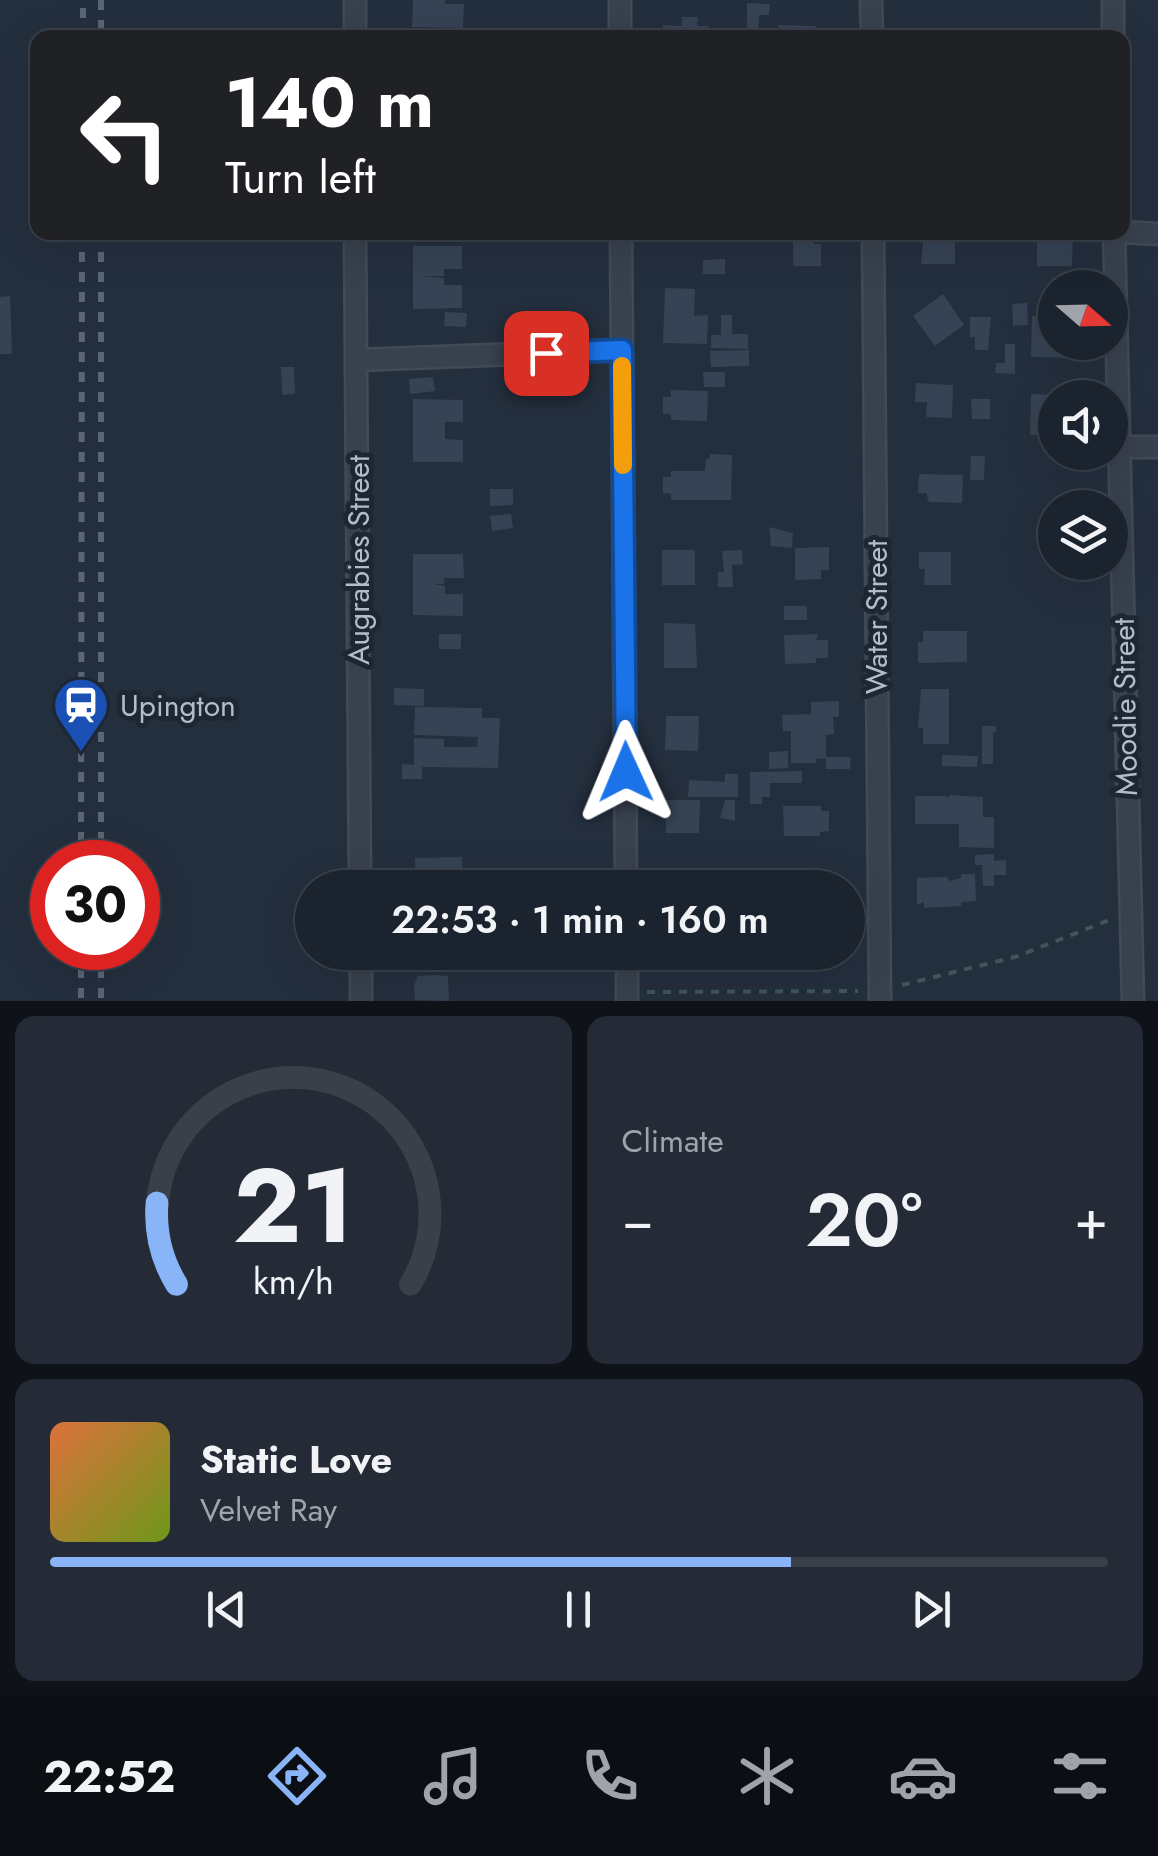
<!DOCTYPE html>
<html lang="en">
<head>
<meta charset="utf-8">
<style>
  body { margin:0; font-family:Jost,sans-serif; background:#242b36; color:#f1f3f6; height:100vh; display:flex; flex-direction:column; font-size:38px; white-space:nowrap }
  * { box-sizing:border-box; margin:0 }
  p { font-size:32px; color:#a0a4aa }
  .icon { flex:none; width:55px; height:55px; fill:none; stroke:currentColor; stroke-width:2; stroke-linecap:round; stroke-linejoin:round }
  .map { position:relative; height:1001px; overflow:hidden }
  .panel { display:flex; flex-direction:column; gap:15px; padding:15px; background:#0f1319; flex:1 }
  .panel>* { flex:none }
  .guide { position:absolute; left:30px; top:30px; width:1100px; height:210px; border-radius:20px; box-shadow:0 10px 40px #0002,0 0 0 2px #39404a; background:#202124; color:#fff; overflow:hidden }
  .needle { width:65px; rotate:110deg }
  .fabs { position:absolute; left:1038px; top:270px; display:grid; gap:20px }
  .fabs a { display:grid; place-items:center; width:90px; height:90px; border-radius:50%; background:#1b232e; box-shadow:0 10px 40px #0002,0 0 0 2px #39404a; font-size:50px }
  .speed { position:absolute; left:30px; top:840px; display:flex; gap:20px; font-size:50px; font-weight:700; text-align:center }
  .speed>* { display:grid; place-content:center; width:130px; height:130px; border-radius:50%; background:#1b232e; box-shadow:0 10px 40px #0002,0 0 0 2px #39404a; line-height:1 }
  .speed .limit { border:15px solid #d22; background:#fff; color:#111 }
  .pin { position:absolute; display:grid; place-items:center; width:85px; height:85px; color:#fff; margin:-42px; border-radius:20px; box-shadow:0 5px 15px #0006 }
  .me { position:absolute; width:110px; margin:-55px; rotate:359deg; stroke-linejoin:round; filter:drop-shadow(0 0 8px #0008) }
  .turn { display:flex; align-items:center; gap:35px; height:210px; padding:0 30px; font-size:45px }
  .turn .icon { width:130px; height:130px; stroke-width:2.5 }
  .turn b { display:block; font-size:70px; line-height:85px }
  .big { font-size:75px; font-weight:600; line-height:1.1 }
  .panel .tile { flex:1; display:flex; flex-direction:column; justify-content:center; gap:15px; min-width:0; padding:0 35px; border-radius:20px; background:#242b36 }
  .panel .dial { align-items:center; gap:0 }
  .dial svg { height:260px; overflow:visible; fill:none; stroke:#39404a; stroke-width:7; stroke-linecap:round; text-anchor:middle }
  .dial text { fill:#f1f3f6; stroke:none }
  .song { display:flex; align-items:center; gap:30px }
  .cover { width:120px; height:120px; border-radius:15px; background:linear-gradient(135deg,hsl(20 70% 55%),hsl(80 70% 35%)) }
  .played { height:10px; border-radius:5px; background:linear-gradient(90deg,#8ab4f8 70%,#39404a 70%) }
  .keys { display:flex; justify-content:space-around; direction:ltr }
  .heat { display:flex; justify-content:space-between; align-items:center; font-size:55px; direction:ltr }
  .panel .tiles { flex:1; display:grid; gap:15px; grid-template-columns:1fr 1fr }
  .tile:last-child { grid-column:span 2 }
  .trip { position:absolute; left:295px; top:870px; width:570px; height:100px; border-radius:50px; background:#1b232e; box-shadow:0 10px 40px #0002,0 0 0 2px #39404a; font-weight:600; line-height:100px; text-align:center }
  .dock { display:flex; height:160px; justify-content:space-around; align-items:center; background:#0b0e12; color:#a0a4aa }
  .dock .icon { width:70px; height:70px }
  .dock .active { color:#8ab4f8 }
  .dock b { font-size:45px; color:#f1f3f6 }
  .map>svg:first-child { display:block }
</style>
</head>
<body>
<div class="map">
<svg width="1158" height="1001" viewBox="0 0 1158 1001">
  <rect width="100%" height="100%" fill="#242f3e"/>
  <!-- building -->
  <path fill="#364354" d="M413,0H445V4H464L463,28L412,27Z
    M747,3L770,4L769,15H759L758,36H747Z
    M682,17H698L697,26H709V38H663V25L682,26Z
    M778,25L816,26V38H777Z
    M793,232H815L814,244H821V266H793Z
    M924,232H955V264H921Z
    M1037,232H1073L1072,266H1037Z
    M413,246H462V269H444V276H423L444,278V285H462V308L413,309Z
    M725,259V274H703V260Z
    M665,288L695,289L694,316L708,315L707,344L663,343Z
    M943,294L964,325L935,346L913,316Z
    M10,296L12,354H0V297Z
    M1027,303L1028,325L1013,326L1012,304Z
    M445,312L467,313L466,327L444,326Z
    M721,315H732V334H748V349L711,348V335H721Z
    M1032,316L1055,317V342H1072V358L1031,357Z
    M970,317H991L988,350H975V337H970Z
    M1005,344H1015V374L995,373L996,363H1005Z
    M749,350V366L711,367L710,351Z
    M281,367H294L295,394L282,395Z
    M703,372H725V387H704Z
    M433,377L435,391L410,394L409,379Z
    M916,383L953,385L952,418L926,417L927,402H915Z
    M671,390L708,391L707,421L671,420V414H663V397H671Z
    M1031,394L1055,395V435H1030Z
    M413,399L463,400V422H445V439L463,440V462H413Z
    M971,399H990V419H972Z
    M710,454L732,455L731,500H671V494L663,493V477H671V471H705L706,459H709Z
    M971,456H985L984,480H970Z
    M919,474L963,475L962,503L929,502L926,493H918Z
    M490,489H513V505L490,506Z
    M511,514L513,528L492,531L490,516Z
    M769,527L793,533L792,548L771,546Z
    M829,547V570H821V579L795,580V548Z
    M662,550H695V585H662Z
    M742,550L743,564L732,565L733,587H718V572H724L722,551Z
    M919,552H951V585H924L925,569H919Z
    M413,554H463L464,578H444V584H434L445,586V594H463V616L413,615Z
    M784,606H807V620H784Z
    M664,623L695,624L697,668H664Z
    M923,631H967V662L918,663V642H923Z
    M439,634H461V649H439Z
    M818,634L816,640H828V658H816V663L785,664L784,635Z
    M394,688L424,689V706L394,705Z
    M921,689H949V744H923V728H918Z
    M839,701V717H833L834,734L826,735V758L816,759V763H791V731H783L782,715L811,714V702Z
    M415,707L482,708V718H500L498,768L422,767V779H402V764L414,765V738L444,739V747H477L478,737L414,735Z
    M666,716H699L698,751L665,750Z
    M982,726H996V732H993V764H982Z
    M788,751V768L769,769V752Z
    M942,755L978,756L977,767L942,766Z
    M826,757H851L850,769H826Z
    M802,771V783H770V797H762V804H750V772Z
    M725,774H738V797H688L689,780L725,782Z
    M950,795L983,797V817H994V848L959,847V824H915V796H947V799Z
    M666,800H700L699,833H666Z
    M725,800H735V821L720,818Z
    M783,806H821V811H829V831L820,832V836H784Z
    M994,854V861L1006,860V875H994V886H983L982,865H975V855Z
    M462,857V888H416L415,858Z
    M961,874H975L976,901L961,902V906L924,908V902L917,905V878L948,877L949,881L961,878Z
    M436,975L448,976L449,1001L415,1000L414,985L418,976Z"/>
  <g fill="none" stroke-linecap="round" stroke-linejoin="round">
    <!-- minor casing -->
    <g stroke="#414a57" stroke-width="25">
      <path id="minor" d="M355,0V38
        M620,0V38
        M871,0L872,38
        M1113,0V38
        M355,232L360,888
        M621,232L626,888
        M873,232L880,1001
        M1114,232L1133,1001
        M1122,232L1158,234
        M356,360L622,350
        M1120,447H1158
        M361,952V1001
        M627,952V1001"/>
    </g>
    <!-- path -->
    <path stroke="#3f5557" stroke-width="4" stroke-dasharray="8 8" stroke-linecap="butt" d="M902,985L1015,957L1112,919
      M647,992L858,991"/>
    <!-- minor -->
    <use href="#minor" stroke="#38414e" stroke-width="20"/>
    <!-- rail -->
    <path stroke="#5a6575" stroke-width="6" stroke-dasharray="10 10" stroke-linecap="butt" d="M101,0V38
      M83,38V0
      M101,232V862
      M81,862L82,232
      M81,948V1001
      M101,948V1001"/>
  </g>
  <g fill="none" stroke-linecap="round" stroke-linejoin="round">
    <!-- route casing -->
    <g stroke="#114b97" stroke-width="25">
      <path id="route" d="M546,353L622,350L626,772"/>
    </g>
    <!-- route -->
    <use href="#route" stroke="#1a73e8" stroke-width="18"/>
    <!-- slow -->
    <path stroke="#f59e0b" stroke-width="18" d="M622,366L623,465"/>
  </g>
  <!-- icons -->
  <defs>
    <g id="station-pin" transform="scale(2.875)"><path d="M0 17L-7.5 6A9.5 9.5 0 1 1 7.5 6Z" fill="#1a4fb4" stroke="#1d2633"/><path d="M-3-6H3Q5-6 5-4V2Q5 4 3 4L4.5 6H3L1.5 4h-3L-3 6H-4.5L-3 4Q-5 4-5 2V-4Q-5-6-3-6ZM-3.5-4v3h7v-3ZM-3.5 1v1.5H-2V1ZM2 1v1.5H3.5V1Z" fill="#fff"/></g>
  </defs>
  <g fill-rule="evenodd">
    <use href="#station-pin" x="81" y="705"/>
  </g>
  <g text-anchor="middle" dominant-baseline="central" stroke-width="10" stroke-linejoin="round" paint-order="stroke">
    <!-- street labels -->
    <g font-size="30" fill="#b4bcc9" stroke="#1d2633">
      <text transform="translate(358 560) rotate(-90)">Augrabies Street</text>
      <text transform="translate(876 617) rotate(-90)">Water Street</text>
      <text transform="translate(1125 707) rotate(-91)">Moodie Street</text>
    </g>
    <!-- poi labels -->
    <g font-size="30" fill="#b4bcc9" stroke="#1d2633" text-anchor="start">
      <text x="120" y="705">Upington</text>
    </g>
  </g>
</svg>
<div class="fabs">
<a><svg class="needle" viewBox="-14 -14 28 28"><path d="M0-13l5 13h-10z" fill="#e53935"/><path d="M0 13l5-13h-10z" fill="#a0a4aa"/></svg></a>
<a><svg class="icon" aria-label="sound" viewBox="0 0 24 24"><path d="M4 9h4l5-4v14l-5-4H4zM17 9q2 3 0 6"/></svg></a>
<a><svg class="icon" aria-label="layers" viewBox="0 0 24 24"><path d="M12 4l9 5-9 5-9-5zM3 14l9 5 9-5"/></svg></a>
</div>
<div class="speed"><div class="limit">30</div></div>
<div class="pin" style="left:546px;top:353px;background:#d93025"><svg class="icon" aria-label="arrive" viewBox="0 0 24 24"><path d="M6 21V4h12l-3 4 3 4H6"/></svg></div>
<svg class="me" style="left:626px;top:772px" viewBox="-20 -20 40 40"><path d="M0-17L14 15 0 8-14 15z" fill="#1a73e8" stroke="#fff" stroke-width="4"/></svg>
<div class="trip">22:53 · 1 min · 160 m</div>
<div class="guide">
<div class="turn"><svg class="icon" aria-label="left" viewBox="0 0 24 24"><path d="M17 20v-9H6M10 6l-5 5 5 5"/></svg><div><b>140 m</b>Turn left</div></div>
</div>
</div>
<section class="panel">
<div class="tiles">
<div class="tile dial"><svg viewBox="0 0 100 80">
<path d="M14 69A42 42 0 1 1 86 69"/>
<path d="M14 69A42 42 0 0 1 8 44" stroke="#8ab4f8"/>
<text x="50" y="56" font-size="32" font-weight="700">21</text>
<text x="50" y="72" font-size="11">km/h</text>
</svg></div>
<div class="tile"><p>Climate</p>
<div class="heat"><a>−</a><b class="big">20°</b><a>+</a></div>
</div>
<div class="tile">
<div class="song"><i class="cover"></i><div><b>Static Love</b><p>Velvet Ray</p></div></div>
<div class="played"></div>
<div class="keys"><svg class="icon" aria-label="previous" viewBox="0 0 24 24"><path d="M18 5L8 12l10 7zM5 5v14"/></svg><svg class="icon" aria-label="pause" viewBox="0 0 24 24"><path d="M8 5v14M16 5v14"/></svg><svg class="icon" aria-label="next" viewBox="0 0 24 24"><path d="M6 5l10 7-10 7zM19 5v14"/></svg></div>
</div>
</div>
</section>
<nav class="dock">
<b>22:52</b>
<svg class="icon active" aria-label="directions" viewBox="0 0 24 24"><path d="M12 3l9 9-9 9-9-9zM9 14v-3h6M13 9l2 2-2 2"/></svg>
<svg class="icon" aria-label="music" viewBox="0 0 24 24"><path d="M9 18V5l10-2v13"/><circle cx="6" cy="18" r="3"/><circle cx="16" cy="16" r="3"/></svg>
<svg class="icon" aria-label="phone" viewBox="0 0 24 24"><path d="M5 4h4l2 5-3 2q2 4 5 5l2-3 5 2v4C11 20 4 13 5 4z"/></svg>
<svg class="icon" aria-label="climate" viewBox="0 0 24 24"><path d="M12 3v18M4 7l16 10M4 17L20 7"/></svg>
<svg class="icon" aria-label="car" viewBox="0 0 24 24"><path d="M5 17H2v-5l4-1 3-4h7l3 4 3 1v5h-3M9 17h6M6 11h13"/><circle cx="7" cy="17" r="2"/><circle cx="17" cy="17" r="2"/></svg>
<svg class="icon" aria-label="filters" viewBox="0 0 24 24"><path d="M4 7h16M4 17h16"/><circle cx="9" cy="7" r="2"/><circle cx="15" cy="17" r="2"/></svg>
</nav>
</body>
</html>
